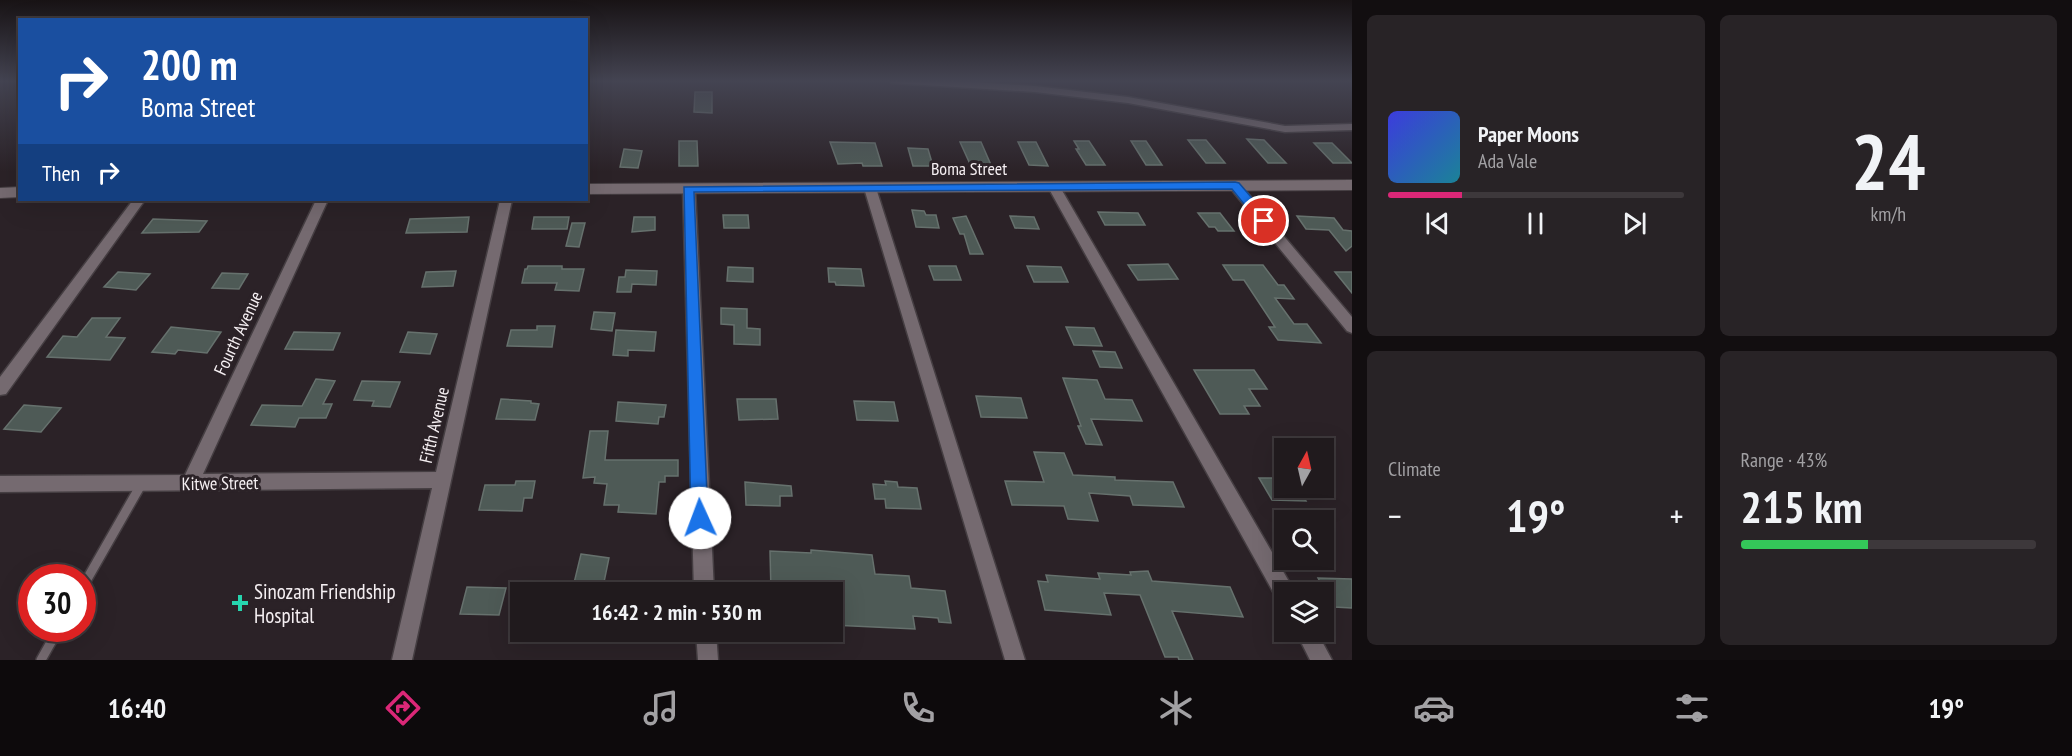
<!DOCTYPE html>
<html lang="en">
<head>
<meta charset="utf-8">
<style>
  body { margin:0; font-family:"PT Sans Narrow",sans-serif; background:#282326; color:#f1f3f6; height:100vh; display:flex; flex-direction:column; font-size:22px; white-space:nowrap }
  * { box-sizing:border-box; margin:0 }
  p { font-size:20px; color:#a2a1a4 }
  .icon { flex:none; width:33px; height:33px; fill:none; stroke:currentColor; stroke-width:2; stroke-linecap:round; stroke-linejoin:round }
  .map { position:relative; flex:1; overflow:hidden }
  .sheet { display:flex; flex-direction:column; gap:15px; padding:15px; background:#120e10; width:720px }
  .sheet>* { flex:none }
  .top-card { position:absolute; left:18px; top:18px; width:570px; height:183px; border-radius:0px; box-shadow:0 6px 24px #0002,0 0 0 2px #3d383b; background:#1a4fa0; color:#fff; overflow:hidden }
  .needle { width:39px; rotate:8deg }
  .controls { position:absolute; left:1274px; top:438px; display:grid; gap:12px }
  .controls a { display:grid; place-items:center; width:60px; height:60px; border-radius:0px; background:#201a1d; box-shadow:0 6px 24px #0002,0 0 0 2px #3d383b; font-size:30px }
  .speed { position:absolute; left:18px; top:564px; display:flex; gap:12px; font-size:30px; font-weight:700; text-align:center }
  .speed>* { display:grid; place-content:center; width:78px; height:78px; border-radius:50%; background:#201a1d; box-shadow:0 6px 24px #0002,0 0 0 2px #3d383b; line-height:1 }
  .speed .limit { border:9px solid #d22; background:#fff; color:#111 }
  .pin { position:absolute; display:grid; place-items:center; width:51px; height:51px; color:#fff; margin:-26px; border:3px solid #fff; border-radius:50%; box-shadow:0 2px 6px #0007 }
  .me { position:absolute; width:66px; margin:-33px; rotate:358deg; stroke-linejoin:round; filter:drop-shadow(0 0 4px #0008) }
  .turn { display:flex; align-items:center; gap:21px; height:126px; padding:0 24px; font-size:27px }
  .turn .icon { width:78px; height:78px; stroke-width:2.5 }
  .turn b { display:block; font-size:42px; line-height:51px }
  .then { display:flex; align-items:center; height:57px; padding:0 24px; background:#0003; gap:12px; font-size:22px }
  .big { font-size:45px; font-weight:700; line-height:1.1 }
  .sheet .tile { flex:1; display:flex; flex-direction:column; justify-content:center; gap:9px; min-width:0; padding:0 21px; border-radius:9px; background:#282326 }
  .sheet .dial { align-items:center; gap:0 }
  .dial b { font-size:78px; line-height:1 }
  .song { display:flex; align-items:center; gap:18px }
  .cover { width:72px; height:72px; border-radius:9px; background:linear-gradient(135deg,hsl(240 70% 55%),hsl(190 70% 35%)) }
  .played { height:6px; border-radius:3px; background:linear-gradient(90deg,#db2777 25%,#3d383b 25%) }
  .keys { display:flex; justify-content:space-around; direction:ltr }
  .heat { display:flex; justify-content:space-between; align-items:center; font-size:33px; direction:ltr }
  .charge { height:9px; border-radius:4px; background:linear-gradient(90deg,#34c759 43%,#3d383b 0) }
  .sheet .tiles { flex:1; display:grid; gap:15px; grid-template-columns:repeat(2,1fr) }
  .trip { position:absolute; left:510px; top:582px; width:333px; height:60px; border-radius:0px; background:#201a1d; box-shadow:0 6px 24px #0002,0 0 0 2px #3d383b; font-weight:700; line-height:60px; text-align:center }
  .tab-bar { display:flex; height:96px; justify-content:space-around; align-items:center; background:#0d0a0c; color:#a2a1a4 }
  .tab-bar .icon { width:42px; height:42px }
  .tab-bar .on { color:#db2777 }
  .tab-bar b { font-size:27px; color:#f1f3f6 }
  main { display:flex; flex:1; min-height:0 }
  .map>svg:first-child { display:block }
</style>
</head>
<body>
<main>
<div class="map">
<svg width="1352" height="660" viewBox="0 0 1352 660">
  <rect width="100%" height="100%" fill="#2b2227"/>
  <!-- building -->
  <path fill="#4e5a56" stroke="#66716d" stroke-width="1.5" d="M695,92H712V113L694,112Z
    M1247,139L1264,140L1286,163H1268Z
    M1188,140H1206L1225,163H1206Z
    M679,141H697L698,166H679Z
    M1074,141H1089L1105,165H1086L1076,149H1079Z
    M1131,141H1146L1162,165H1146Z
    M830,142L875,143L882,166H863L862,163L838,164Z
    M960,142H981L991,165L970,164Z
    M1018,142H1036L1048,166L1029,165Z
    M1314,143H1332L1352,163H1333Z
    M908,148L928,149L933,166H913Z
    M624,149L642,151L638,168L620,167Z
    M912,210L924,211L926,215H936L939,228L916,227Z
    M1098,212L1138,213L1145,225H1105Z
    M1198,213H1220L1234,231H1218L1215,227H1209Z
    M723,215H748L749,228H724Z
    M966,216L967,218L983,254H970L964,234H960L953,218Z
    M1010,216L1034,217L1039,229L1015,228Z
    M1297,216L1334,218L1343,230L1352,231V246L1346,251L1329,230L1306,229Z
    M469,217L467,232L406,233L410,219Z
    M534,217H569L567,229H532Z
    M634,217H655V230L632,232Z
    M153,219L207,221L199,232L142,233Z
    M572,223H585L579,247L566,246Z
    M1168,264L1178,279L1138,280L1128,265Z
    M1223,265H1263L1278,285H1284L1294,299L1275,298L1294,324H1307L1321,343L1278,340L1269,327H1275L1244,280H1233Z
    M528,266H562V269H584L579,291L555,290L557,283H522L525,269H527Z
    M929,266H956L961,280H934Z
    M1027,266L1061,267L1068,282H1034Z
    M728,267L753,268V282L727,281Z
    M828,268L861,269L864,286L836,285L835,282H829Z
    M626,270L657,271L656,285L632,284L631,292H617L619,277H625Z
    M456,271L453,286L422,287L426,272Z
    M118,272L150,274L136,290L104,287Z
    M1335,272H1352V293Z
    M222,273L248,274L239,289L212,288Z
    M721,308L747,309V328L760,329V345L734,344V325L721,324Z
    M594,312L615,313L612,331L591,329Z
    M92,318H120L106,337L125,338L110,360L47,357L63,336L77,337Z
    M537,326H555L552,347L507,346L511,330H537Z
    M171,327L221,332L207,353L178,350L175,354L152,352Z
    M1066,327L1094,328L1102,346L1074,345Z
    M616,330L656,332L654,351L628,350V356L613,355Z
    M294,332L340,333L333,350L285,349Z
    M408,332L437,334L430,354L400,352Z
    M1093,351L1115,352L1122,368L1100,367Z
    M1194,370H1254L1267,389H1249L1260,406H1244L1249,414H1220Z
    M1063,378L1097,380L1105,399L1132,400L1142,421L1091,419L1102,445L1086,444L1078,426H1081Z
    M316,379L335,381L323,404H332L326,418H299L295,427L251,425L262,405L302,406Z
    M362,381L400,382L390,407L372,406L374,401L354,400Z
    M976,396L1021,398L1027,418L981,417Z
    M501,399L531,401V403L539,404L535,420L496,419Z
    M737,399H776L778,419L739,420Z
    M854,401L894,402L898,421L857,420Z
    M618,402L666,405L664,417H659L658,424L616,421Z
    M24,405L61,408L41,432L4,429Z
    M590,431H608L605,460H678V476H665V482H659L656,514L618,512L619,505H604L607,484L594,483L595,477L583,478Z
    M1034,452L1064,453L1073,475L1115,477V480L1173,482L1184,507L1133,505L1130,496L1089,493L1098,521L1068,519L1064,506L1012,505L1005,481L1044,482Z
    M1259,478H1284V488H1298L1306,501L1272,500Z
    M516,481H535L532,498H524L522,511L479,510L485,485H515Z
    M885,481L897,482L898,487L917,488L921,509L886,508L885,499H875L873,484L886,485Z
    M745,482L791,486L792,496H780V506L746,505Z
    M811,550L872,555L875,574L909,576L911,588L945,591L951,623L939,622L938,618L913,616L915,629L832,625V592H771L770,551L811,553Z
    M581,554L609,558L603,587L574,583Z
    M1148,571L1152,581L1230,587L1243,617L1172,611L1193,660H1179L1178,657H1165L1140,595L1104,593L1111,615L1045,610L1038,581L1048,582L1046,575L1100,579L1098,573L1131,575L1130,572Z
    M1318,578L1352,579V608L1334,607Z
    M467,587L506,588L499,615L460,614Z"/>
  <g fill="none" stroke-linecap="round" stroke-linejoin="round">
    <!-- service casing -->
    <g stroke="#453e42" stroke-width="12">
      <path id="service" d="M82,588L142,483
        M41,660L59,628"/>
    </g>
    <!-- minor casing -->
    <g stroke="#453e42" stroke-width="3">
      <path id="minor" d="M887,80H940L1035,86L1128,97L1285,126L1352,124V130L1285,132L1128,103L1035,92L892,83Z
        M1235,182L1239,183L1352,317V333L1347,331L1231,189L1229,186Z
        M1054,183L1060,187L1291,585L1294,592H1284V602L1277,599L1048,187Z
        M870,184L876,188L1025,660H1005L864,188Z
        M689,185L695,189L714,592H694L683,189Z
        M133,200H145L6,394L0,395V377Z
        M316,200H328L203,474L436,472L500,200H512L412,660H392L432,488L0,492V476L185,475Z
        M696,632H716L718,660H698Z
        M1296,632H1317L1332,660H1310Z"/>
    </g>
    <!-- tertiary casing -->
    <g stroke="#453e42" stroke-width="2">
      <path id="tertiary" d="M1352,180V190L586,194V184Z
        M20,187V197L0,198V188Z"/>
    </g>
    <!-- service -->
    <use href="#service" stroke="#756a70" stroke-width="9"/>
    <!-- minor -->
    <use href="#minor" fill="#756a70" fill-rule="evenodd"/>
    <!-- tertiary -->
    <use href="#tertiary" fill="#756a70" fill-rule="evenodd"/>
  </g>
  <!-- sky -->
  <linearGradient id="sky" x2="0" y2="1"><stop stop-color="#181315"/><stop offset="0.47" stop-color="#444452"/><stop offset="1" stop-color="#444452" stop-opacity="0"/></linearGradient>
  <rect width="1352" height="172" fill="url(#sky)"/>
  <!-- route -->
  <path fill="#1a73e8" stroke="#114b97" stroke-width="1.5" d="M1235,182L1239,183L1269,218V224H1260L1232,189L694,192L708,518L706,524L700,526L694,524L691,518L684,187Z"/>
  <!-- markers -->
  <path fill="#26d5ae" stroke="#2b2227" stroke-width="2" d="M237 594h6v6h6v6h-6v6h-6v-6h-6v-6h6z"/>
  <g text-anchor="middle" dominant-baseline="central" stroke-width="6" stroke-linejoin="round" paint-order="stroke">
    <!-- street labels -->
    <g font-size="18" fill="#f5eff2" stroke="#2b2227">
      <text x="969" y="168">Boma Street</text>
      <text transform="translate(238 333) rotate(-65)">Fourth Avenue</text>
      <text transform="translate(434 425) rotate(-77)">Fifth Avenue</text>
      <text transform="translate(220 483) rotate(-1)">Kitwe Street</text>
    </g>
    <!-- near-poi labels -->
    <g font-size="21" fill="#f5eff2" stroke="#2b2227" text-anchor="start">
      <text x="254" y="591">Sinozam Friendship<tspan x="254" dy="24">Hospital</tspan></text>
    </g>
  </g>
</svg>
<div class="controls">
<a><svg class="needle" viewBox="-14 -14 28 28"><path d="M0-13l5 13h-10z" fill="#e53935"/><path d="M0 13l5-13h-10z" fill="#a2a1a4"/></svg></a>
<a><svg class="icon" aria-label="search" viewBox="0 0 24 24"><circle cx="10" cy="10" r="6"/><path d="M15 15l6 6"/></svg></a>
<a><svg class="icon" aria-label="layers" viewBox="0 0 24 24"><path d="M12 4l9 5-9 5-9-5zM3 14l9 5 9-5"/></svg></a>
</div>
<div class="speed"><div class="limit">30</div></div>
<div class="pin" style="left:1264px;top:221px;background:#d93025"><svg class="icon" aria-label="arrive" viewBox="0 0 24 24"><path d="M6 21V4h12l-3 4 3 4H6"/></svg></div>
<svg class="me" style="left:700px;top:518px" viewBox="-20 -20 40 40"><circle r="19" fill="#fff"/><path d="M0-13L10 11 0 6-10 11z" fill="#1a73e8"/></svg>
<div class="trip">16:42 · 2 min · 530 m</div>
<div class="top-card">
<div class="turn"><svg class="icon" aria-label="right" viewBox="0 0 24 24"><path d="M7 20v-9h11M14 6l5 5-5 5"/></svg><div><b>200 m</b>Boma Street</div></div>
<div class="then">Then<svg class="icon" aria-label="right" viewBox="0 0 24 24"><path d="M7 20v-9h11M14 6l5 5-5 5"/></svg></div>
</div>
</div>
<section class="sheet">
<div class="tiles">
<div class="tile">
<div class="song"><i class="cover"></i><div><b>Paper Moons</b><p>Ada Vale</p></div></div>
<div class="played"></div>
<div class="keys"><svg class="icon" aria-label="previous" viewBox="0 0 24 24"><path d="M18 5L8 12l10 7zM5 5v14"/></svg><svg class="icon" aria-label="pause" viewBox="0 0 24 24"><path d="M8 5v14M16 5v14"/></svg><svg class="icon" aria-label="next" viewBox="0 0 24 24"><path d="M6 5l10 7-10 7zM19 5v14"/></svg></div>
</div>
<div class="tile dial"><b>24</b><p>km/h</p></div>
<div class="tile"><p>Climate</p>
<div class="heat"><a>−</a><b class="big">19°</b><a>+</a></div>
</div>
<div class="tile"><p>Range · 43%</p><b class="big">215 km</b><div class="charge"></div></div>
</div>
</section>
</main>
<nav class="tab-bar">
<b>16:40</b>
<svg class="icon on" aria-label="directions" viewBox="0 0 24 24"><path d="M12 3l9 9-9 9-9-9zM9 14v-3h6M13 9l2 2-2 2"/></svg>
<svg class="icon" aria-label="music" viewBox="0 0 24 24"><path d="M9 18V5l10-2v13"/><circle cx="6" cy="18" r="3"/><circle cx="16" cy="16" r="3"/></svg>
<svg class="icon" aria-label="phone" viewBox="0 0 24 24"><path d="M5 4h4l2 5-3 2q2 4 5 5l2-3 5 2v4C11 20 4 13 5 4z"/></svg>
<svg class="icon" aria-label="climate" viewBox="0 0 24 24"><path d="M12 3v18M4 7l16 10M4 17L20 7"/></svg>
<svg class="icon" aria-label="car" viewBox="0 0 24 24"><path d="M5 17H2v-5l4-1 3-4h7l3 4 3 1v5h-3M9 17h6M6 11h13"/><circle cx="7" cy="17" r="2"/><circle cx="17" cy="17" r="2"/></svg>
<svg class="icon" aria-label="filters" viewBox="0 0 24 24"><path d="M4 7h16M4 17h16"/><circle cx="9" cy="7" r="2"/><circle cx="15" cy="17" r="2"/></svg>
<b>19°</b>
</nav>
</body>
</html>
